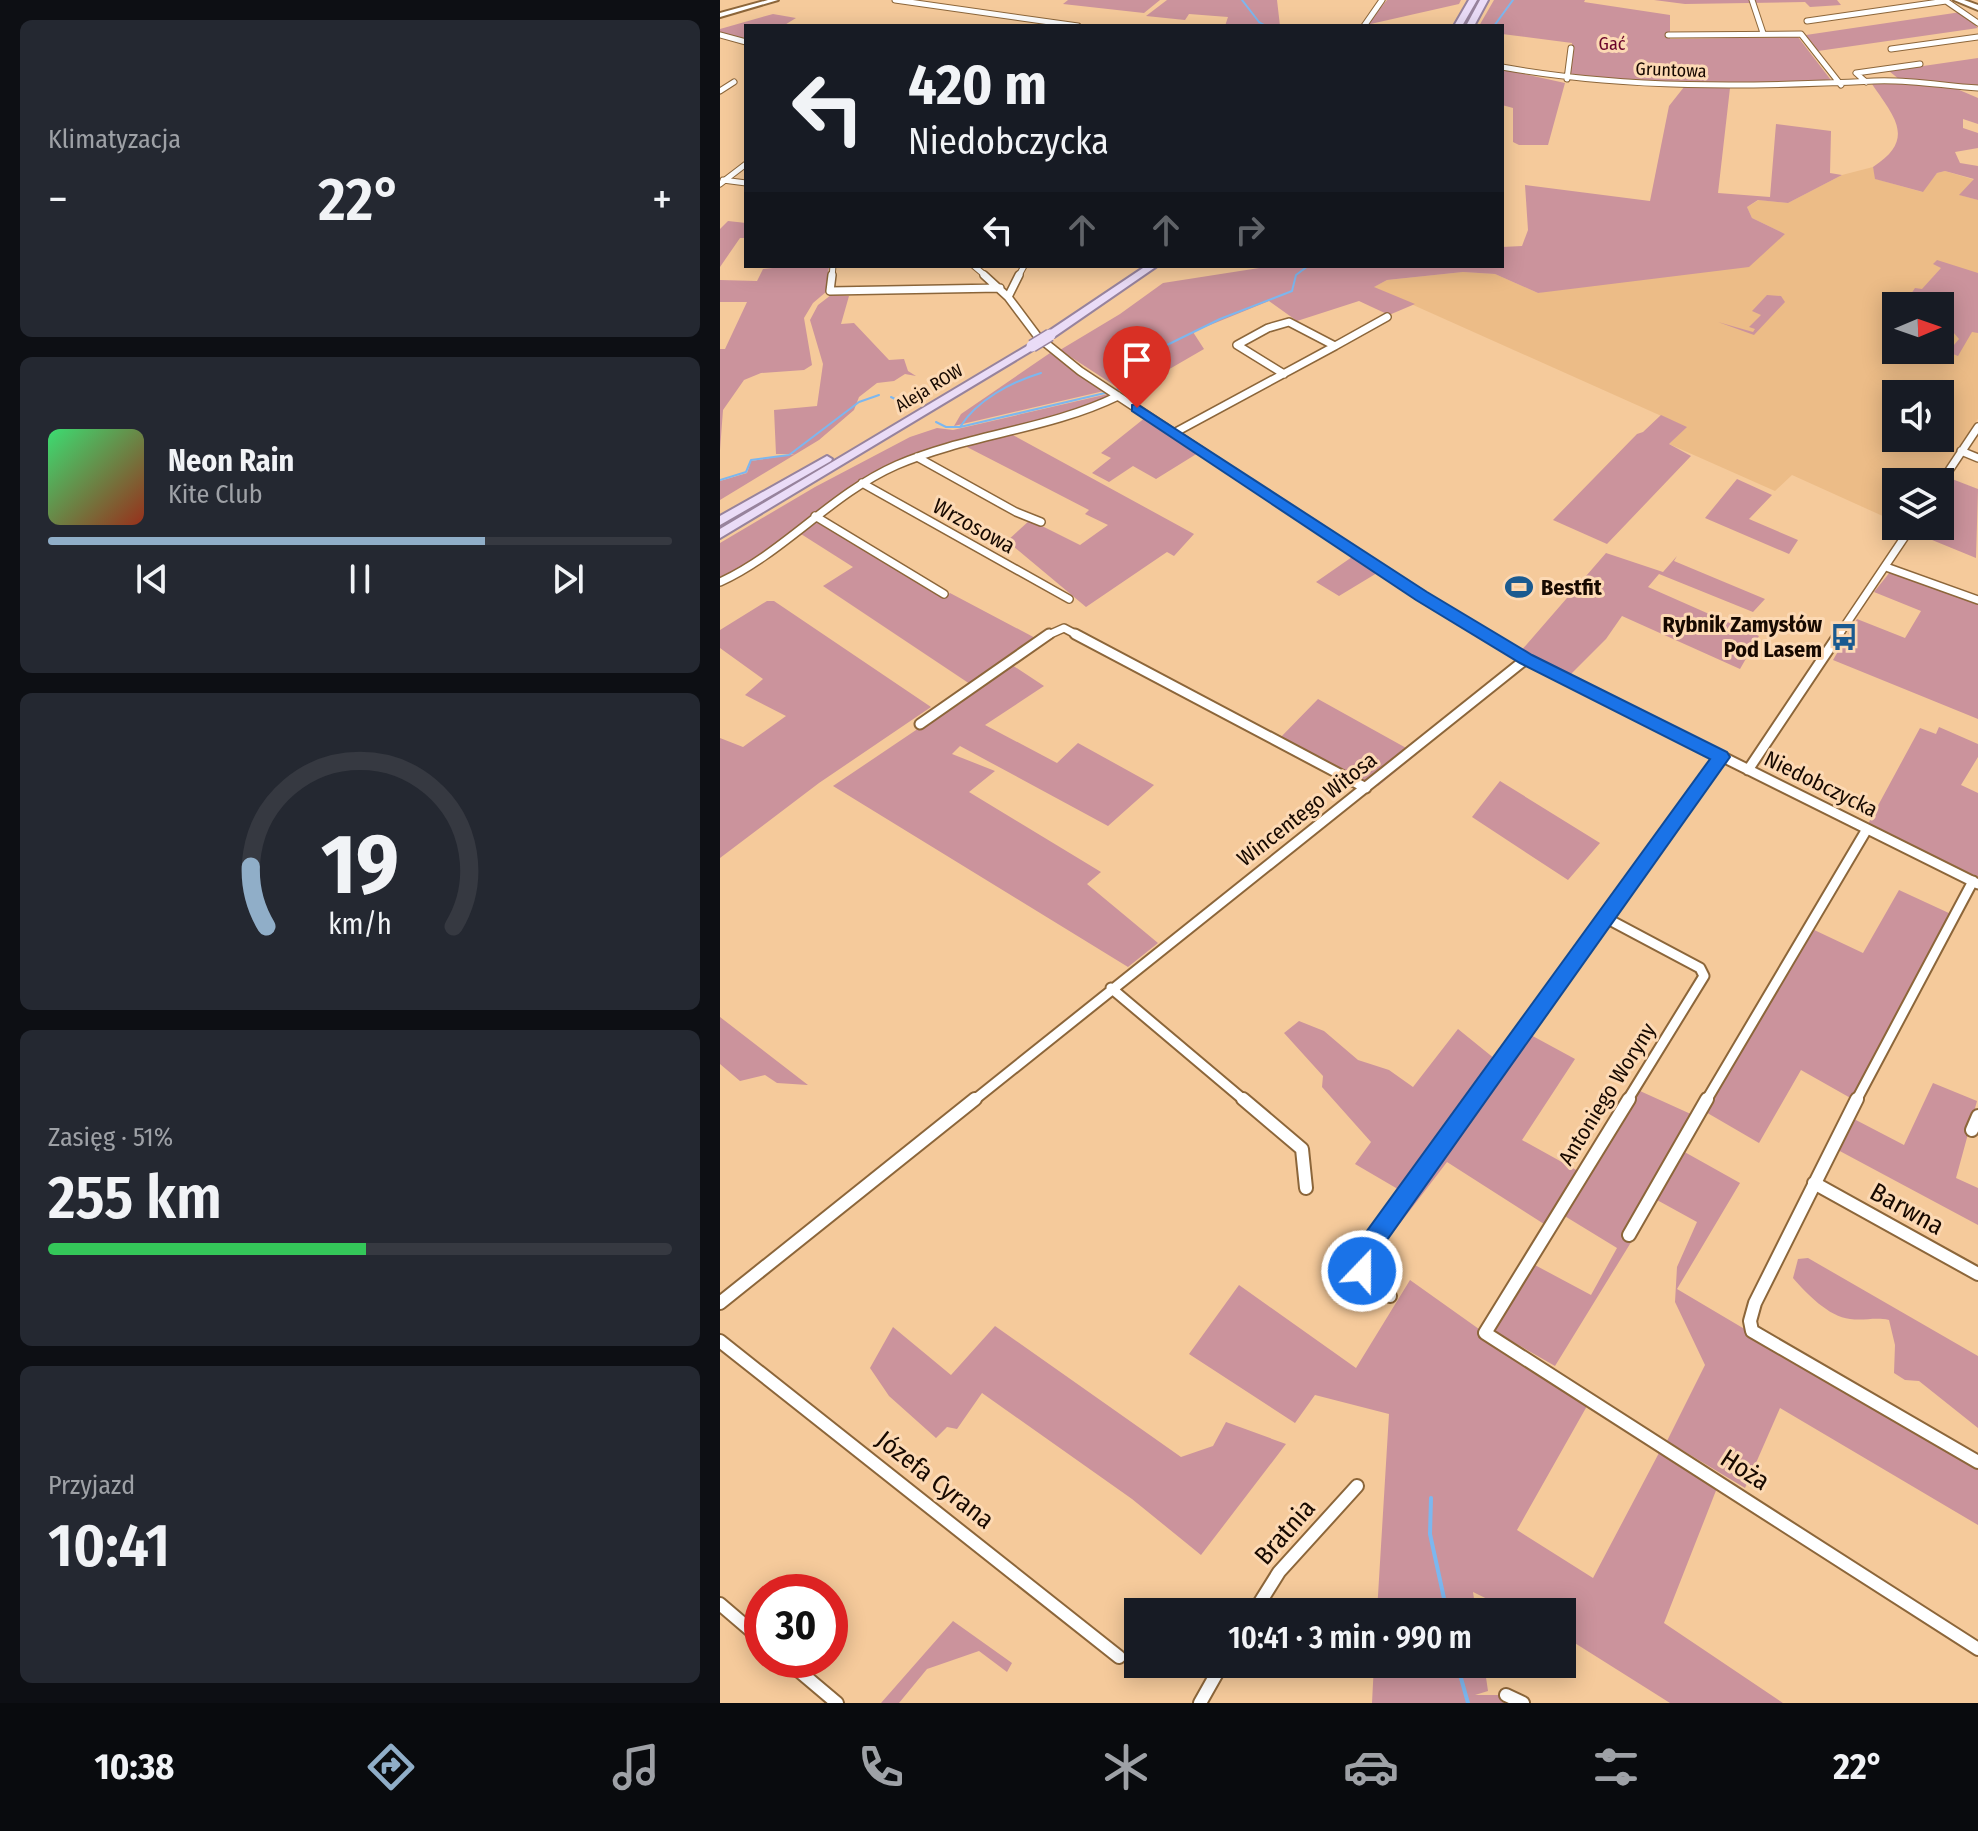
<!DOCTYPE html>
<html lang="pl">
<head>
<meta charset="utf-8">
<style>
  body { margin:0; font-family:"Fira Sans Condensed",sans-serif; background:#242831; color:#f1f3f6; height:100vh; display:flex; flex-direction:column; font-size:30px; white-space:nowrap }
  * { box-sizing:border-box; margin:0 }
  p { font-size:26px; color:#9ea1a6 }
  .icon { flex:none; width:44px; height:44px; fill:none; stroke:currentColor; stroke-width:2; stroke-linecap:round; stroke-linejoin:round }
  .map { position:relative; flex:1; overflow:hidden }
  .sheet { display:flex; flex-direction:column; gap:20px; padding:20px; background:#0d0f14; width:720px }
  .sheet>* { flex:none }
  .banner { position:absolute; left:24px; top:24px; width:760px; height:244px; border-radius:0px; box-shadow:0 4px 20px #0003; background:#171b24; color:#f1f3f6; overflow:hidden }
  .needle { width:52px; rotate:88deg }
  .fabs { position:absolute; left:1162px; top:292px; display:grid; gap:16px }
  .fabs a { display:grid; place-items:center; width:72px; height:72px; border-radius:0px; background:#171b24; box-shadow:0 4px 20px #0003; font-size:40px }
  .speed { position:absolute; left:24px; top:1574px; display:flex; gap:16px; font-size:40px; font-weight:700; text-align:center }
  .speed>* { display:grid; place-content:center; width:104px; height:104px; border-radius:50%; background:#171b24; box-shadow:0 4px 20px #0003; line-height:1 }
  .speed .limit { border:12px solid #d22; background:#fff; color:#111 }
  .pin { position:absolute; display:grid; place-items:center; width:68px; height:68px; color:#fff; margin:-82px -34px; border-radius:50% 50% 50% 0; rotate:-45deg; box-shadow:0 0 8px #0007 }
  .pin .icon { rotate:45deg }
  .me { position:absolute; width:88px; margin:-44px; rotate:22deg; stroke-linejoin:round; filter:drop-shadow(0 0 6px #0008) }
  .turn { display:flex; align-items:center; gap:28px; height:168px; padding:0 32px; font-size:36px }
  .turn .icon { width:104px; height:104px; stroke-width:2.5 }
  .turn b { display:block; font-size:56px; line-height:68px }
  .lanes { display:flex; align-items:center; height:76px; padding:0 32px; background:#0003; justify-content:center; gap:40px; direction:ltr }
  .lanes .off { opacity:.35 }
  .big { font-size:60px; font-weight:600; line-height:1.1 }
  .sheet .tile { flex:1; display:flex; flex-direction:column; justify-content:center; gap:12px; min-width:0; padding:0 28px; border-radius:12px; background:#242831 }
  .sheet .dial { align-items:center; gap:0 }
  .dial svg { height:208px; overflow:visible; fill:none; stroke:#363941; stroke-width:7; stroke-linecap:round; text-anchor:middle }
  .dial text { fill:#f1f3f6; stroke:none }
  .song { display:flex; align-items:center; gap:24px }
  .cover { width:96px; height:96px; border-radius:12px; background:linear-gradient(135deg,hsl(140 70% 55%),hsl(10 70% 35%)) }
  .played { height:8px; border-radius:4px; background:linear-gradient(90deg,#90aec8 70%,#363941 70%) }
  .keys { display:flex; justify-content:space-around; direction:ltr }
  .heat { display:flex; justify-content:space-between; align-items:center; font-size:44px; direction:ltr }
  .charge { height:12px; border-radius:6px; background:linear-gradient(90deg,#34c759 51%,#363941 0) }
  .trip { position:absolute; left:404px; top:1598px; width:452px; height:80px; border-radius:0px; background:#171b24; box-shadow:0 4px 20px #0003; font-weight:600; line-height:80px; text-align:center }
  .dock { display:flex; height:128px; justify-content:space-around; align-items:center; background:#090b0e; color:#9ea1a6 }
  .dock .icon { width:56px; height:56px }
  .dock .selected { color:#90aec8 }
  .dock b { font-size:36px; color:#f1f3f6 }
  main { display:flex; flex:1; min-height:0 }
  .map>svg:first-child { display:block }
</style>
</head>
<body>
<main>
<section class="sheet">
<div class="tile"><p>Klimatyzacja</p>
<div class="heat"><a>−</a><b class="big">22°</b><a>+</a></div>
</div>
<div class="tile">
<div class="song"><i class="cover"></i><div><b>Neon Rain</b><p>Kite Club</p></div></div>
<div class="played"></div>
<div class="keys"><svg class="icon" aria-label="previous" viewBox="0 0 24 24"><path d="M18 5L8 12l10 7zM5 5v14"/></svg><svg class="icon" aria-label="pause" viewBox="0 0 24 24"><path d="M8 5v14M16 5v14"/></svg><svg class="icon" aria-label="next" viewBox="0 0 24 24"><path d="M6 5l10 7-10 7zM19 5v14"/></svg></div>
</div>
<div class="tile dial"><svg viewBox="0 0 100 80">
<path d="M14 69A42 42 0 1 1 86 69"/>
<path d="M14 69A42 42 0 0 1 8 46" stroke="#90aec8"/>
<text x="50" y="56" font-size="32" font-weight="700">19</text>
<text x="50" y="72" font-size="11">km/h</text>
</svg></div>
<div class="tile"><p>Zasięg · 51%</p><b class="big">255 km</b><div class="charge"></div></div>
<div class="tile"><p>Przyjazd</p><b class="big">10:41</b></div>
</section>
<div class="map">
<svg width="1258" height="1703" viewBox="0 0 1258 1703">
  <rect width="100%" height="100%" fill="#f5ca9b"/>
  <!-- built -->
  <path fill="#ecbc87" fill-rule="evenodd" d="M1153,167L1156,179L1202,192L1217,173L1225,171L1255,180L1240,195L1258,200V419L1215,482H1176V522L1072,475L1055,491L949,444L966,427L653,287L667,280L743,272L775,274L818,293L1065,234L1032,218L1027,207L1039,200L1068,203L1122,175ZM1176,306H1220V350H1176ZM1176,394H1220V438H1176Z"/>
  <!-- green -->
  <path fill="#cb939c" d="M348,0H440L424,13L343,4Z
    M447,0H557L560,26H505L508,17L469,14L465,20L426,16Z
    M667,0H741L739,4L646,25Z
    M774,0H865L864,2L950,15V39L1078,37L1114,84L943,83L850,76L852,43L782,34V26H759Z
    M934,0H1117L1121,5L1090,7L1085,2L965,4Z
    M1241,12L1258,28L1098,51L1086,35Z
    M53,14L76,18L63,26H26V41L0,34V29Z
    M1258,58V86L1180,80L1169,71Z
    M782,69L845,83L828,145H799L793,142V108L782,105Z
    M1185,83L1237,89L1258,98V124L1243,119V128L1258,133V148L1235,152L1240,163L1258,166V200L1239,195L1254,179L1225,171L1217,173L1203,192L1155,179L1153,167C1196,139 1175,118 1152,84Z
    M964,87L1010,88L998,193L1050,197L1056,124L1111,131L1110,173L1122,175L1068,203L1038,200L1027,207L1032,218L1065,234L1029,267L818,293L775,274L743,272L667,280L654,287L695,304L669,315L639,301L577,321L549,301L473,332L484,349L434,378L431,393L420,402L340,350L400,314L443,283L552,266H782V247L802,246L808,230L805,185L930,201L949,106Z
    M8,221L26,223V238H20L0,267V229Z
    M1217,260L1258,273V333L1252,332L1238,356L1228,352L1239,339L1233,332L1220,328V306H1183L1195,288L1202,289L1221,268L1213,264Z
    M72,266H109L106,292L93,303L84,318L92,365L84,370L41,373L24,380L3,410L0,450V349H5L27,302H0V280L37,281L43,269Z
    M111,295L129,296L121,324L134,323L169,360L184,359L188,371L196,376L185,374L174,381L157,383L139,397L134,410L99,440L0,500V481L27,473L31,461L75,454H56L54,410L97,406L103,364L90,320L98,305Z
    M1047,295L1061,296L1065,302L1034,335L998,322L1033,332L1035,329L1029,327L1041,315L1032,311Z
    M330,353L384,391L234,426L241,414Z
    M388,394L391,397L370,408L187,459L138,483L29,567L0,579V543L95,487L190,437L217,428L233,430Z
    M941,415L967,427L949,444L971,456L887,544L833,520L917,434L923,432Z
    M426,417L478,453L436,479L413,466L389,482L372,473L391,458L381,453Z
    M291,434L474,534L454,556L447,552L366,607L287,541L310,520L360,545L388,525L365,514L369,510L245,446Z
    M1017,479L1052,495L1029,519L1078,540L1069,554L985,518Z
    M1232,479L1258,489L1256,558L1195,533L1200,526H1220V497Z
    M96,522L224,597L230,593L319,640L289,663L324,686L265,725L337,763L358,743L434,785L388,826L240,746L232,754L275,771L249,792L381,872L367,884L438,943L408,967L113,786L202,726L250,684L103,586L133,567L81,534Z
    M886,553L943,572L957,556L954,561L1045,599L1033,612L939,574L928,587L1039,636L1020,669L902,616L886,639L847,678L800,652Z
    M632,557L657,573L619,596L596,582Z
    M1170,572L1258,605V719L1113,660L1137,619L1185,638L1201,611L1154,592Z
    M47,601H54L211,707L99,783L0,858V738L23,747L66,716L25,695L43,679L0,648V630Z
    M598,699L697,754L658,786L647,784L558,740Z
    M1219,727L1258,744V757L1241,785L1258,793V877L1148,824L1200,728L1216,734Z
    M780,781L880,843L848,880L752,817Z
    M1179,890L1231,914L1134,1100L1081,1070L1039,1143L984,1111L961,1150L1020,1183L957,1289L1258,1467V1525L1060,1408L1025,1488L947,1441L985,1365L955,1302L957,1267L977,1222L937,1200L835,1366L774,1331L813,1264L871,1295L897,1248L843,1215L920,1091L973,1115L1090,928L1143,953Z
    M0,1017L88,1085L57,1083L45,1075L20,1081L0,1064Z
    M579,1021L604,1031L638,1060L669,1070L693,1087L738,1029L775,1059L787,1064L809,1034L855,1059L802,1140L858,1171L824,1224L727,1162L655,1256L688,1195L635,1164L651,1142L602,1087L603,1076L564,1033Z
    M1213,1083L1257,1101L1236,1178L1258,1188V1225L1116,1149L1134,1119L1184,1145Z
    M1088,1258L1258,1356V1428L1199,1381L1185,1380L1174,1373L1175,1345L1169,1320C1155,1317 1144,1321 1130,1319C1109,1317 1086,1293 1073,1278L1078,1259Z
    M690,1280L867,1406L797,1530L873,1578L940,1451L997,1488L944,1623L1063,1703H950L842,1635V1612H794L753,1592L756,1612H657L669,1414L595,1395L575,1423L469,1354L519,1285L636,1368Z
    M275,1326L461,1457L493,1446L506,1422L566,1444L481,1555L412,1499L262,1393L237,1429L227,1427L216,1438L169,1396L150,1368L173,1327L231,1375Z
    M233,1621L292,1663L287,1672L259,1651L207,1669L179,1703H161Z
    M654,1664H764L768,1691L755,1695H786V1703H652Z"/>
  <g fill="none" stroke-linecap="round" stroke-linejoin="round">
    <!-- stream-far1 -->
    <path stroke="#7cb7ef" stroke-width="2" d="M522,0L539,22L546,26
      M774,26L793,0
      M447,345L500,319L572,291L576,275L588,266
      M396,390L408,384L418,362L441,348
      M171,397L179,401
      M216,422L226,427H240L385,393
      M240,427C257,400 291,382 321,373
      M0,480L26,472L31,460L69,455L139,402L159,395"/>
    <!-- stream -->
    <path stroke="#7cb7ef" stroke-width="4" d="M711,1498L710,1534L727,1612
      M737,1664L748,1703"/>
    <!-- minor-far3 casing -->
    <g stroke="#8c663a" stroke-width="7">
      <path id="minor-far3" d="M175,0L358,26
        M1032,0L1043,33
        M1226,1L1258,23
        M1087,21L1226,1
        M644,26L662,0
        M0,35L26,42
        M948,35L1081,34L1121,85
        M1171,49L1258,37
        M782,67C905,89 1030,87 1154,81C1188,79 1224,86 1258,88
        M847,79L851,48
        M1146,82L1136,73L1200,64
        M0,91L14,82
        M3,180L26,183
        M0,184L26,164
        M254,266L267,277
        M112,277L113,266
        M298,277L304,266"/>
    </g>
    <!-- minor-far2 casing -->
    <g stroke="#8c663a" stroke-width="10">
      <path id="minor-far2" d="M112,275L110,291L280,288
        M264,275L288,297L318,337L360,371L701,596L768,636
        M288,297L299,275
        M615,346L667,317
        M454,433L615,346L569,322L548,328L517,345L564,374
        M1241,451L1258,458
        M197,457L296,512L321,522
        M142,483L349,599
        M1220,484L1258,427
        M95,516L224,594
        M1166,567L1258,600
        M0,582C65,552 111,494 177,465C249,434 328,430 398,396
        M326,636L344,628L359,636
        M1118,636L1192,526"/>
    </g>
    <!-- minor-far1 casing -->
    <g stroke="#8c663a" stroke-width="13">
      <path id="minor-far1" d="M355,634L646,788
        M764,634L806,659L1258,884
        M200,724L329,634
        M1028,770L1119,634
        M886,918L980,968L984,976L907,1101
        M391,988L525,1101
        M253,1101L806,659
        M754,1101L1001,757
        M986,1101L1147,829
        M1136,1101L1253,881"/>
    </g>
    <!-- minor casing -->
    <g stroke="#8c663a" stroke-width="16">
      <path id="minor" d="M523,1099L582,1149L586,1188
        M909,1099L765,1333L1258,1649
        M1137,1099L1035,1303L1030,1321L1032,1331L1258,1462
        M1252,1130L1258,1116
        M1094,1183L1258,1274
        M909,1235L987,1099
        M670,1296C656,1284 636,1275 644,1254L755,1099
        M0,1303L255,1099
        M0,1341L399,1657
        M0,1604L42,1640
        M534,1612L559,1572L637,1486
        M66,1660L117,1703
        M786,1695L803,1703
        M480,1703L502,1664"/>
    </g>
    <!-- tertiary casing -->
    <g stroke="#8c663a" stroke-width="4">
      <path id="tertiary" d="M48,0H58L0,17V13Z"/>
    </g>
    <!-- secondary casing -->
    <g stroke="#8c663a" stroke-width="4">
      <path id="secondary" d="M1234,0H1244L1258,5V10Z"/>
    </g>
    <!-- primary casing -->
    <g stroke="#97839d" stroke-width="4">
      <path id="primary" d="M749,0H757L742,26H734Z
        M760,0H768L754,26H746Z
        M426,266H437L334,337H326V333Z
        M312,343L317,346L316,348L0,538V529Z
        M107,456L112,459L111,461L0,525V516Z"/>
    </g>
    <!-- minor-far3 -->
    <use href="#minor-far3" stroke="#fff" stroke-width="5"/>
    <!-- minor-far2 -->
    <use href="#minor-far2" stroke="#fff" stroke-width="7"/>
    <!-- minor-far1 -->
    <use href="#minor-far1" stroke="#fff" stroke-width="9"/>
    <!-- minor -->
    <use href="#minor" stroke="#fff" stroke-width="12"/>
    <!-- tertiary -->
    <use href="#tertiary" fill="#fff" fill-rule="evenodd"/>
    <!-- secondary -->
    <use href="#secondary" fill="#fff" fill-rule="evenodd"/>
    <!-- primary -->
    <use href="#primary" fill="#eadcf7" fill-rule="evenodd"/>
    <!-- primary-bridge casing -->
    <g stroke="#97839d" stroke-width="14" stroke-linecap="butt">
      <path id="primary-bridge" d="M312,346L330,335"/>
    </g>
    <!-- primary-bridge -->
    <use href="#primary-bridge" stroke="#eadcf7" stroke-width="11"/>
  </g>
  <!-- route -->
  <path fill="#1a73e8" stroke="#114b97" stroke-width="2" d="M417,404L707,592L812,655L1007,752L1010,757L655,1257L650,1279L642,1282L634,1279L631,1271L636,1246L990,759L800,663L696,600L412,411V405Z"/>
  <!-- icons -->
  <defs>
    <g id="stadium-bare" transform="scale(2.16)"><path d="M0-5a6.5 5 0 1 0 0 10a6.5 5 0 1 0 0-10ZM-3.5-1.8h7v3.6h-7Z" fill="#1a5a90" stroke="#fcd9b4" stroke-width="2.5" paint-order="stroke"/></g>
    <g id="bus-bare" transform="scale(2.16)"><path d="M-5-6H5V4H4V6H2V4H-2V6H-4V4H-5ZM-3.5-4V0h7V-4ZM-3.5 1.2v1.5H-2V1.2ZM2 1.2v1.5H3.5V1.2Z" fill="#1a5a90" stroke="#fcd9b4" stroke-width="2.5" paint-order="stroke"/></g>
  </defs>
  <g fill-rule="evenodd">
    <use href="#stadium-bare" x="799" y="587"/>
    <use href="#bus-bare" x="1124" y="637"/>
  </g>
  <g text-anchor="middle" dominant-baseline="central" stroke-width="6" stroke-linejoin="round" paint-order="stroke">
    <!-- far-park labels -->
    <g font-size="18" fill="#6a0329" stroke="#fcd9b4">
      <text x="892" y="44">Gać</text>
    </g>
    <!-- far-street labels -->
    <g font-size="18" fill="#170900" stroke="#fcd9b4">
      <text transform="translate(951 70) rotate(2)">Gruntowa</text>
      <text transform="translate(209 388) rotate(-31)">Aleja ROW</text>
    </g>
    <!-- street labels -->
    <g font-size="22" fill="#170900" stroke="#fcd9b4">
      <text transform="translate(254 526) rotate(29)">Wrzosowa</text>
      <text transform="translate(1101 784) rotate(26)">Niedobczycka</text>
      <text transform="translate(587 809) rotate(-38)">Wincentego Witosa</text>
      <text transform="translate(887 1094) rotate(-58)">Antoniego Woryny</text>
    </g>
    <!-- poi labels -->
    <g font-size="22" font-weight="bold" fill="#170900" stroke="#fcd9b4" text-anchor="start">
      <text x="821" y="587">Bestfit</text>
      <text x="1102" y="624" text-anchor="end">Rybnik Zamysłów<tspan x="1102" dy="25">Pod Lasem</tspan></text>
    </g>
    <!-- near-street labels -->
    <g font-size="26" fill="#170900" stroke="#fcd9b4">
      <text transform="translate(1187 1209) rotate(29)">Barwna</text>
      <text transform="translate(1025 1470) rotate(33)">Hoża</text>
      <text transform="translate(215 1480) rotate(38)">Józefa Cyrana</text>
      <text transform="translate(565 1532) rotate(-49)">Bratnia</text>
    </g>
  </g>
</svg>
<div class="fabs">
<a><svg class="needle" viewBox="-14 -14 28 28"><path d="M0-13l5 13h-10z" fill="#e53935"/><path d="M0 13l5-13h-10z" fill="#9ea1a6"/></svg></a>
<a><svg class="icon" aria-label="sound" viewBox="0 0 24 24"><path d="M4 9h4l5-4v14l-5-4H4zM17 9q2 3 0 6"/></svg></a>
<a><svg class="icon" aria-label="layers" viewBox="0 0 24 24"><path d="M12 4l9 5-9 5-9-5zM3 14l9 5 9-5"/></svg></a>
</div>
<div class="speed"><div class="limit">30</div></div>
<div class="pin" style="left:417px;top:408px;background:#d93025"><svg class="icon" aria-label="arrive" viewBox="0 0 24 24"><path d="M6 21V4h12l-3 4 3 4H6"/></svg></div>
<svg class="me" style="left:642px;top:1271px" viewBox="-20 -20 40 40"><circle r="17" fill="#1a73e8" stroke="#fff" stroke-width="3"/><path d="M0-11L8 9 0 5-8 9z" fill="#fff"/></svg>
<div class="trip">10:41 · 3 min · 990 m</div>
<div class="banner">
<div class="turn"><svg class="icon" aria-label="left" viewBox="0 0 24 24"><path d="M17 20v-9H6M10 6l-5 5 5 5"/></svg><div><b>420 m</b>Niedobczycka</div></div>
<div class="lanes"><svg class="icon" aria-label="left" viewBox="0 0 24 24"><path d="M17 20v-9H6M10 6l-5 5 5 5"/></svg><svg class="icon off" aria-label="ahead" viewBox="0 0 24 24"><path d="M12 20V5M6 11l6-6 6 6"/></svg><svg class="icon off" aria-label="ahead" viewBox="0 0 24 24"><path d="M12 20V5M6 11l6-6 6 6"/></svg><svg class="icon off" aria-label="right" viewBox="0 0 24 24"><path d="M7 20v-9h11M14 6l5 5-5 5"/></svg></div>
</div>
</div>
</main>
<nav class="dock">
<b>10:38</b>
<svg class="icon selected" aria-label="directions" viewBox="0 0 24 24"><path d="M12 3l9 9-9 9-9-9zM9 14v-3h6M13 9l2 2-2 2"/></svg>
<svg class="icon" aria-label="music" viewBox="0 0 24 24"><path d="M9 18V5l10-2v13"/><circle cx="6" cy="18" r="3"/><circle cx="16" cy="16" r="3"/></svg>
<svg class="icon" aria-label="phone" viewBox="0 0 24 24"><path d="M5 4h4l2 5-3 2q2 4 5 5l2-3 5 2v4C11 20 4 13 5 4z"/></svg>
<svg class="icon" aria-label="climate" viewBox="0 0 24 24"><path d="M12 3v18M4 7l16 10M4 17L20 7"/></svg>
<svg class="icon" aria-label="car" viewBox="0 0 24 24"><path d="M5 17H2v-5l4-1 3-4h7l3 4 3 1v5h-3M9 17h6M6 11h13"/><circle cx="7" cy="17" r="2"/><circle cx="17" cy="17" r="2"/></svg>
<svg class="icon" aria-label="filters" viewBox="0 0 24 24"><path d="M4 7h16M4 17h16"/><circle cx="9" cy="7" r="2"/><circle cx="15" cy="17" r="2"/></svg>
<b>22°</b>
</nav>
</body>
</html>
